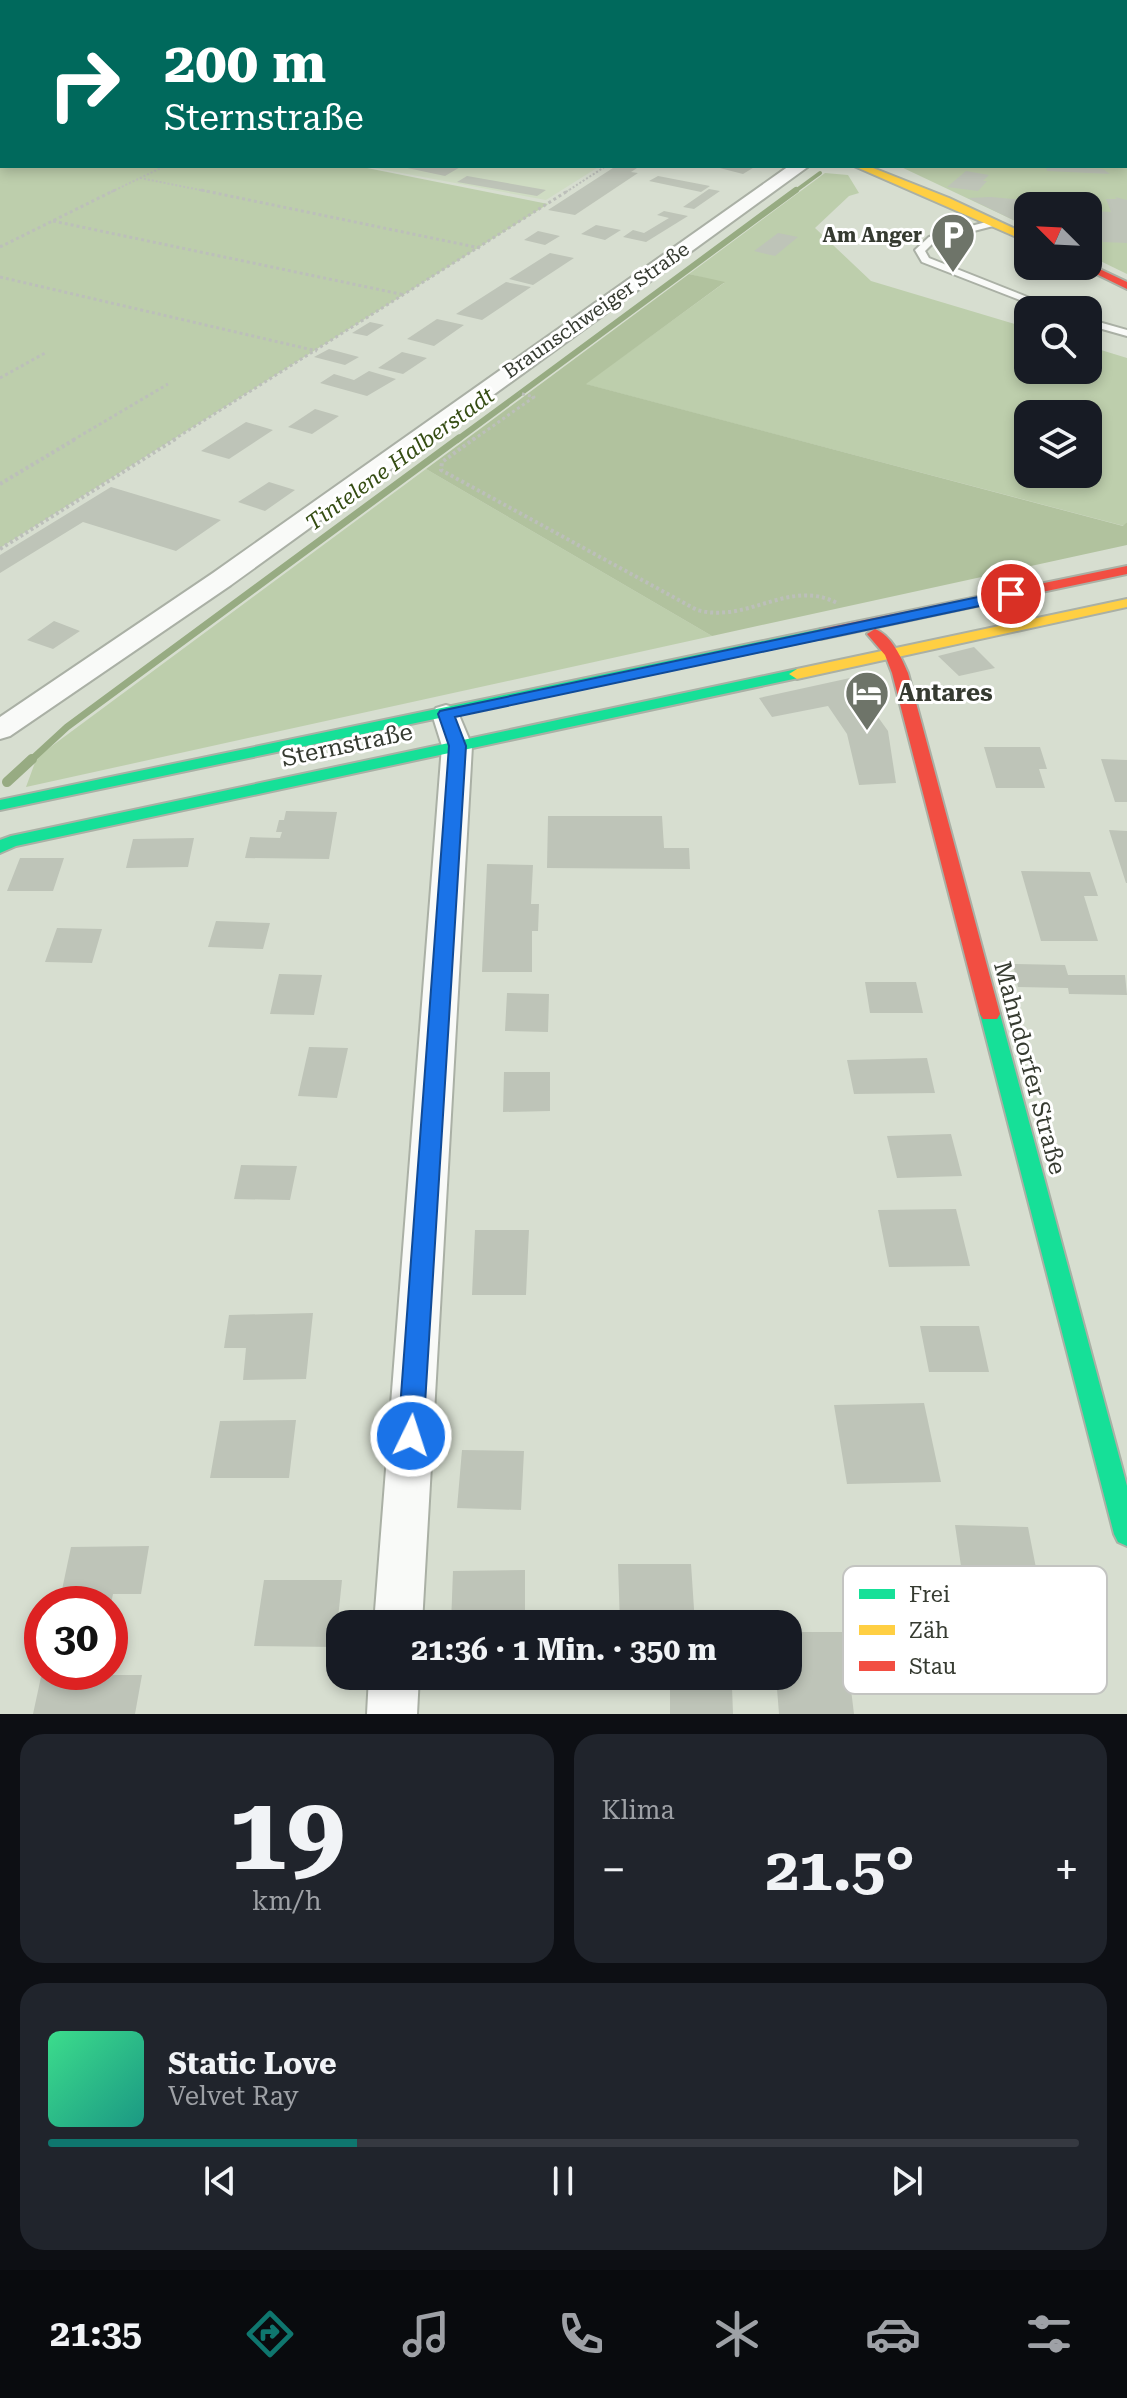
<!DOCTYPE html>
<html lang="de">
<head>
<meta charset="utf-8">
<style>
  body { margin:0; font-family:"Roboto Serif",serif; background:#20242c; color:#f1f3f6; height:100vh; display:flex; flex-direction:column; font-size:30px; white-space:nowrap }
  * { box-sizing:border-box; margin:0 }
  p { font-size:26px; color:#9ea1a6 }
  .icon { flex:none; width:44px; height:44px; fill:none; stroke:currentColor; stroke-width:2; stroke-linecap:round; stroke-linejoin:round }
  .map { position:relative; height:1714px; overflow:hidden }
  .side { display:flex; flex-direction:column; gap:20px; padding:20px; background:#0d0f14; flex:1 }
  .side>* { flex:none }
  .banner { position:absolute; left:0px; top:0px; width:1128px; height:168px; box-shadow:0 4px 12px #0003; background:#00695c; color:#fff; overflow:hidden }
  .needle { width:52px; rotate:294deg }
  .fabs { position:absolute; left:1014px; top:192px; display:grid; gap:16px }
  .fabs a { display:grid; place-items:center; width:88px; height:88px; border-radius:16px; background:#171b24; box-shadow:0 4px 12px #0003; font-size:40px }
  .speed { position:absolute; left:24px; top:1586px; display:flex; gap:16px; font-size:40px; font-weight:700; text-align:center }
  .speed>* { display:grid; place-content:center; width:104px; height:104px; border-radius:50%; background:#171b24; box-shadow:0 4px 12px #0003; line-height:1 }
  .speed .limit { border:12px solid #d22; background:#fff; color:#111 }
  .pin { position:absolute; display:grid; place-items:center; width:68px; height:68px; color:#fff; margin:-34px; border:4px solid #fff; border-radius:50%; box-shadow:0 2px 8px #0007 }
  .me { position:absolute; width:88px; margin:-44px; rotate:4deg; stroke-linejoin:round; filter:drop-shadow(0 0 6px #0008) }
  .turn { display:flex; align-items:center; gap:28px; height:168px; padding:0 32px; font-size:36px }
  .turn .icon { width:104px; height:104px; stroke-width:2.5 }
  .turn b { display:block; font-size:56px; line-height:68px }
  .big { font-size:60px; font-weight:700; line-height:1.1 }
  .side .widget { flex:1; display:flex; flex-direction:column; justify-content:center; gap:12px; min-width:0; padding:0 28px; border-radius:24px; background:#20242c }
  .side .dial { align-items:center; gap:0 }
  .dial b { font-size:104px; line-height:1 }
  .song { display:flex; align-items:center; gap:24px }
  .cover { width:96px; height:96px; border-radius:12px; background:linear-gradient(135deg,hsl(150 70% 55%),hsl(170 70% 35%)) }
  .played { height:8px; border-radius:4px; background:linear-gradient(90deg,#0f766e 30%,#363941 30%) }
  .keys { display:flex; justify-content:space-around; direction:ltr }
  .heat { display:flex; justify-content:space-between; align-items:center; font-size:44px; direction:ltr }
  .side .tiles { flex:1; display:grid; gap:20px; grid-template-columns:1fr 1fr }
  .widget:last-child { grid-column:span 2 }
  .trip { position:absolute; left:326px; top:1610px; width:476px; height:80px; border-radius:24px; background:#171b24; box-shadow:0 4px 12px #0003; font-weight:700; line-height:80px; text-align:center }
  .menu { display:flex; height:128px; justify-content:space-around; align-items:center; background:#090b0e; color:#9ea1a6 }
  .menu .icon { width:56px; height:56px }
  .menu .active { color:#0f766e }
  .menu b { font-size:36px; color:#f1f3f6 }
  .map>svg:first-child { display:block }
</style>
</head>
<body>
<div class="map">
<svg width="1127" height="1714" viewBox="0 0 1127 1714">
  <rect width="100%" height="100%" fill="#d7ded0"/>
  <!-- built -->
  <path fill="#cfdcc3" d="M364,166H600L546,200Z"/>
  <!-- green -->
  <path fill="#bdceac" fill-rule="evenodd" d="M35,0H397L402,2H29Z
    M1127,65V274L1088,255V206H1028V227L899,166H1126Z
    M0,136L2,166H357L548,204L0,548Z
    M825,173L848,175L859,193L849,196L815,228L871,281L1028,328V370H1088V346L1127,358V522L1124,526L585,384L724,283L689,274ZM1028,414H1088V474H1028Z
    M426,469L712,636L26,787L37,757Z"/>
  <!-- forest -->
  <path fill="#b1c29e" d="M689,274L725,282L586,384L1123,526L1127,522V545L712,636L426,469Z"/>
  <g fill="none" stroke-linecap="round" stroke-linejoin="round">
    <!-- stream-far3 -->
    <path stroke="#97ab82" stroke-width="4" d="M794,192L820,173"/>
    <!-- stream-far2 -->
    <path stroke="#97ab82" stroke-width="6" d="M457,440L796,190"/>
    <!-- stream-far1 -->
    <path stroke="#97ab82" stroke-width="7" d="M30,761L67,727L459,438"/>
    <!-- stream -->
    <path stroke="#97ab82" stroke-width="10" d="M7,782L32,759"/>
    <!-- river -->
    <path fill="#97ab82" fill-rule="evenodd" d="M884,0H911L912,2H885Z
      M1126,51H1127V67H1126Z"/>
  </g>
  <!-- building -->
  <path fill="#bec4b8" d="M398,166H462L445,176Z
    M616,166H640L631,172L638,173L575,215L548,210Z
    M712,166H756L743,174Z
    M1046,166L1103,169L1110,174L1047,171Z
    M966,171L989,175L983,181H987L978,191L947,187Z
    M467,176L546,190L537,196L457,182Z
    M658,176L710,186L701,192L649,181Z
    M709,189L720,191L694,209L683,207Z
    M991,197L1046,202V206H1028V227L968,198Z
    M1115,197L1127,200V243L1103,242L1090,211L1111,212L1106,199H1117Z
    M664,211L688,216L646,242L623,237L633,230L644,233L669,218L657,215Z
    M596,225L621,230L605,240L581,234Z
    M538,231L560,236L545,245L524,240Z
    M778,233L798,237L775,256L754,251Z
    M550,253L574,258L533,285L509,279Z
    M506,282L531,287L482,320L456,314Z
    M437,319L464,325L434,346L407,339Z
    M370,322L384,325L367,336L352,333Z
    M329,349L359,357L345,365L314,357Z
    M402,352L427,358L403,374L378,368Z
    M369,371L396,379L367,396L320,383L334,374L354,380Z
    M315,409L339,416L312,434L288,427Z
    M246,422L273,430L229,459L201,451Z
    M269,482L295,490L265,511L238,502Z
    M111,487L221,520L176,551L83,522L0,573V555Z
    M54,621L80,631L53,649L27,640Z
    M974,647L995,668L959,676L938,656Z
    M850,678L888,731L896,783L859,785L847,734L828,706L772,717L759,698Z
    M984,747H1040L1047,769H1039L1045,788H996Z
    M1101,759L1127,760V802H1115Z
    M286,811L337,812L329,859L245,858L250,837L280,838L282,832H276L279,820H284Z
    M548,816H662L664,848H689L690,869L547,868Z
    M1109,830L1127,831V883H1126Z
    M194,838L188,867L126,868L133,839Z
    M20,858H64L53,891H7Z
    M487,864L533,865L531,904H539L538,931H532V972H482Z
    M1021,871L1090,872L1098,896H1084L1098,941H1041Z
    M216,921L270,923L263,949L208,947Z
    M57,928L102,929L92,963L45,962Z
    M1013,964L1065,965L1068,975H1125L1127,995L1069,994L1068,988L1018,987Z
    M279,974L322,975L314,1015L270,1014Z
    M865,982H916L923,1013H870Z
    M507,993L549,994L548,1032L505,1031Z
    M309,1047L348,1048L337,1098L298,1096Z
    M927,1058L935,1093L854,1094L847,1060Z
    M504,1072H550V1111L503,1112Z
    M951,1134L962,1176L897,1178L887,1136Z
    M241,1165L297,1166L290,1200L234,1199Z
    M956,1209L970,1266L889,1267L878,1210Z
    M475,1230H529L526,1295H472Z
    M313,1313L306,1379L243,1380L246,1348H224L229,1315Z
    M920,1326H979L989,1372H929Z
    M924,1403L941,1482L847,1484L834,1405Z
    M296,1420L289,1478H210L220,1421Z
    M462,1450L524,1451L521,1510L457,1508Z
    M955,1525L1028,1527L1044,1609L967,1607Z
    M149,1546L141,1594H113L111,1604H59L71,1547Z
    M618,1564H691L695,1624H620Z
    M525,1570V1624H451L453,1571Z
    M264,1580H342L335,1647L254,1646Z
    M788,1632H844L854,1714H779L776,1676H788Z
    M73,1672H91L90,1675H142L135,1714H33L41,1677H73Z
    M670,1685L732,1687L733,1714H670Z"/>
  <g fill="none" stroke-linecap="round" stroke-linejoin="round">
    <!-- lane casing -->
    <g stroke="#aab0a5" stroke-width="4">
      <path id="lane" d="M994,220L997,221V225L935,241L925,251L929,258L1060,310H1046L922,262L915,250L929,237Z
        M1088,319L1127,330V336L1088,325Z"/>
    </g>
    <!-- street casing -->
    <g stroke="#aab0a5" stroke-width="4">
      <path id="street" d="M6,0H24L5,2Z
        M460,0H474L475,2H461Z
        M698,0H713L697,2Z
        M983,0H998L982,2Z
        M0,88H2V98H0Z
        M789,166H809L231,585L10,736L0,739V717L213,573Z
        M446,705L456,708L472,746L422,1624H374L442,746L432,714L436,708Z
        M369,1676H419L417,1714H367Z"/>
    </g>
    <!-- fast casing -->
    <g stroke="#aab0a5" stroke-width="4">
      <path id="fast" d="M0,129H2V135H0Z
        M821,629L826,631V637L0,810V800Z
        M797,669L805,674L803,677L16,846L0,853V840L11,836Z
        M990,1007L997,1009L1000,1014L1127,1486V1546L1118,1542L1114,1534L980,1014L983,1009Z"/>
    </g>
    <!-- slow casing -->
    <g stroke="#aab0a5" stroke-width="4">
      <path id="slow" d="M543,0H555L557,2H545Z
        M854,166H868L949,198L1028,235V242Z
        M1127,599V607L797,679L789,674L797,669Z"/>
    </g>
    <!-- jam casing -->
    <g stroke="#aab0a5" stroke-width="4">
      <path id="jam" d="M1089,264L1127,282V289L1080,266Z
        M1127,566V574L821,639L813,634L821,629Z
        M875,629C892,636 901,657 908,673L1000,1014L997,1019H983L980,1014L892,673L885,655L867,634Z"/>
    </g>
    <!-- path-far2 -->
    <path stroke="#bcbfba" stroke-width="2" stroke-dasharray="2 2" stroke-linecap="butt" d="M88,0L103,2
      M140,178L210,192
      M111,192L165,166
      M566,192L606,166"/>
    <!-- path-far1 -->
    <path stroke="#bcbfba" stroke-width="3" stroke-dasharray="3 3" stroke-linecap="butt" d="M201,190L480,248
      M53,221L405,295
      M0,247L115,190
      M1043,266L1060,274
      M0,277L317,351
      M0,378L45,353
      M73,440L168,384
      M173,440L569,190
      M473,440L534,397L519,393"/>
    <!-- path -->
    <path stroke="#bcbfba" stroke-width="4" stroke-dasharray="3 3" stroke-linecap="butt" d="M475,438L442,462L441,470L697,610C748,624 789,578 837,603
      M0,484L77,438
      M0,549L177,438"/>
    <!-- lane -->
    <use href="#lane" fill="#f9faf8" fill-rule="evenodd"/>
    <!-- street -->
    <use href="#street" fill="#f9faf8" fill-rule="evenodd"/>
    <!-- fast -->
    <use href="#fast" fill="#16e098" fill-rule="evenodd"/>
    <!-- slow -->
    <use href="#slow" fill="#ffcf43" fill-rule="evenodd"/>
    <!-- jam -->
    <use href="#jam" fill="#f24e42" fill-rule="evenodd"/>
  </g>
  <!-- route -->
  <path fill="#1a73e8" stroke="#114b97" stroke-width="2" d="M1011,590L1019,594L1017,598L455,717L466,746L423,1436L420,1444L411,1447L402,1444L398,1436L449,746L438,714L440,711Z"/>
  <!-- icons -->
  <defs>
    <g id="parking-pin" transform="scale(2.3)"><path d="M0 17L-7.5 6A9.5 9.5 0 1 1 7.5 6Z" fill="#6e7469" stroke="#fff"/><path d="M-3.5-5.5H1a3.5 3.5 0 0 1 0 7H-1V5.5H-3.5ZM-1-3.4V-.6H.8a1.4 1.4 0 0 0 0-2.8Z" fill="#fff"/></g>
    <g id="hotel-pin" transform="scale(2.3)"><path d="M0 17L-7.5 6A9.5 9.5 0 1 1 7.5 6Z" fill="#6e7469" stroke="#fff"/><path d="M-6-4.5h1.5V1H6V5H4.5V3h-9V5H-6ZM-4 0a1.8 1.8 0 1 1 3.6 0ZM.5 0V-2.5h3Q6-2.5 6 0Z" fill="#fff"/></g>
  </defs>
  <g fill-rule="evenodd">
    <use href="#parking-pin" x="953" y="235"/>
    <use href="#hotel-pin" x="867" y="693"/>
  </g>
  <g text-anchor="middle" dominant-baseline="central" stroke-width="6" stroke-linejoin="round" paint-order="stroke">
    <!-- far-poi labels -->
    <g font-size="20" font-weight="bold" fill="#363b31" stroke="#fff" text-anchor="end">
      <text x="922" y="235">Am Anger</text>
    </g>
    <!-- far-street labels -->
    <g font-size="20" fill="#363b31" stroke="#fff">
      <text transform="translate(596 310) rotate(-35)">Braunschweiger Straße</text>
    </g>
    <!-- far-water labels -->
    <g font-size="22" font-style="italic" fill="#354d13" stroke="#fff">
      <text transform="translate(400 459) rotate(-36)">Tintelene Halberstadt</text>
    </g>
    <!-- poi labels -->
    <g font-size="24" font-weight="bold" fill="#363b31" stroke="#fff" text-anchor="start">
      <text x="898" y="693">Antares</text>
    </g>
    <!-- street labels -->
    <g font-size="24" fill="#363b31" stroke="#fff">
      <text transform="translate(347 745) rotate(-12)">Sternstraße</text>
      <text transform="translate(1030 1068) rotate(75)">Mahndorfer Straße</text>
    </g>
  </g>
  <!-- legend -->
  <rect x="843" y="1566" width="264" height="128" rx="12" fill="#fff" stroke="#c3c4c1" stroke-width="2"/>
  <rect x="859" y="1589" width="36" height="10" fill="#16e098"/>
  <rect x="859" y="1625" width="36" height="10" fill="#ffcf43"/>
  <rect x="859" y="1661" width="36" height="10" fill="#f24e42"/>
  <g font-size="22" fill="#363b31">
    <text x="909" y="1602">Frei</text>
    <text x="909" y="1638">Zäh</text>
    <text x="909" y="1674">Stau</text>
  </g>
</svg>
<div class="fabs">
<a><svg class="needle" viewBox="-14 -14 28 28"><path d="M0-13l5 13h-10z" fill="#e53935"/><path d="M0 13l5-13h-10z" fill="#9ea1a6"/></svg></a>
<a><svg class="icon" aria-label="search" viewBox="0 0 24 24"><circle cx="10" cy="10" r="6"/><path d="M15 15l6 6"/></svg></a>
<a><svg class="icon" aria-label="layers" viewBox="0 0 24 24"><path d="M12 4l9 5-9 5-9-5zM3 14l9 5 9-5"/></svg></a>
</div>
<div class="speed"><div class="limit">30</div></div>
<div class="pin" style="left:1011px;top:594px;background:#d93025"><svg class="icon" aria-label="arrive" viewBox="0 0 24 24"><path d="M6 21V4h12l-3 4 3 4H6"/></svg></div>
<svg class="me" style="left:411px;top:1436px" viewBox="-20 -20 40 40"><circle r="17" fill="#1a73e8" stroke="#fff" stroke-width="3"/><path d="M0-11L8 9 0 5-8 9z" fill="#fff"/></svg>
<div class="trip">21:36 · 1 Min. · 350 m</div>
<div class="banner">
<div class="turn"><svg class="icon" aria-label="right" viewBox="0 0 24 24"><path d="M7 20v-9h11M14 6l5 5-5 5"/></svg><div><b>200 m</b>Sternstraße</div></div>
</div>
</div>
<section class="side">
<div class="tiles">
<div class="widget dial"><b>19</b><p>km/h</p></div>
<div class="widget"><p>Klima</p>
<div class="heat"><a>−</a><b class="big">21.5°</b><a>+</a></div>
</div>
<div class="widget">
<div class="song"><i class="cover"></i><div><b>Static Love</b><p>Velvet Ray</p></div></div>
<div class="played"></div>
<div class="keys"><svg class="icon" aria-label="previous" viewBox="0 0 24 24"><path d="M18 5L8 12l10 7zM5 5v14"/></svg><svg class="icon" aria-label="pause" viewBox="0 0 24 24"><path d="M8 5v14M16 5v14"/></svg><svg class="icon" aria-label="next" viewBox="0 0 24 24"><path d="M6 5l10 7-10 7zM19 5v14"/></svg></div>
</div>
</div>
</section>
<nav class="menu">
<b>21:35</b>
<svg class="icon active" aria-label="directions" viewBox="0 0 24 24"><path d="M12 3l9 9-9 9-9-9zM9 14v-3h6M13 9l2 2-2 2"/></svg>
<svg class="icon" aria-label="music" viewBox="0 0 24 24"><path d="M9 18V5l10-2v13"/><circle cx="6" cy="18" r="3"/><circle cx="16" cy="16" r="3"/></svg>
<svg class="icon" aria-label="phone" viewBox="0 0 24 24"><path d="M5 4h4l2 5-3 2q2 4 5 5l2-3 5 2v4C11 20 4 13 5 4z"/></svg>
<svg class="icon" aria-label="climate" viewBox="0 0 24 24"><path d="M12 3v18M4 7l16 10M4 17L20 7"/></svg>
<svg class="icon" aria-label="car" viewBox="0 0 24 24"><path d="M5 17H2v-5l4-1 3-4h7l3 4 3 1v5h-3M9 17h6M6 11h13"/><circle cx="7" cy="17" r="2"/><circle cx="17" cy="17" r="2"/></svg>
<svg class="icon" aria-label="filters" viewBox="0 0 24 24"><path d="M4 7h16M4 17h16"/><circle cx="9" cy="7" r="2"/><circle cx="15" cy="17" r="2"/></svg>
</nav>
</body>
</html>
